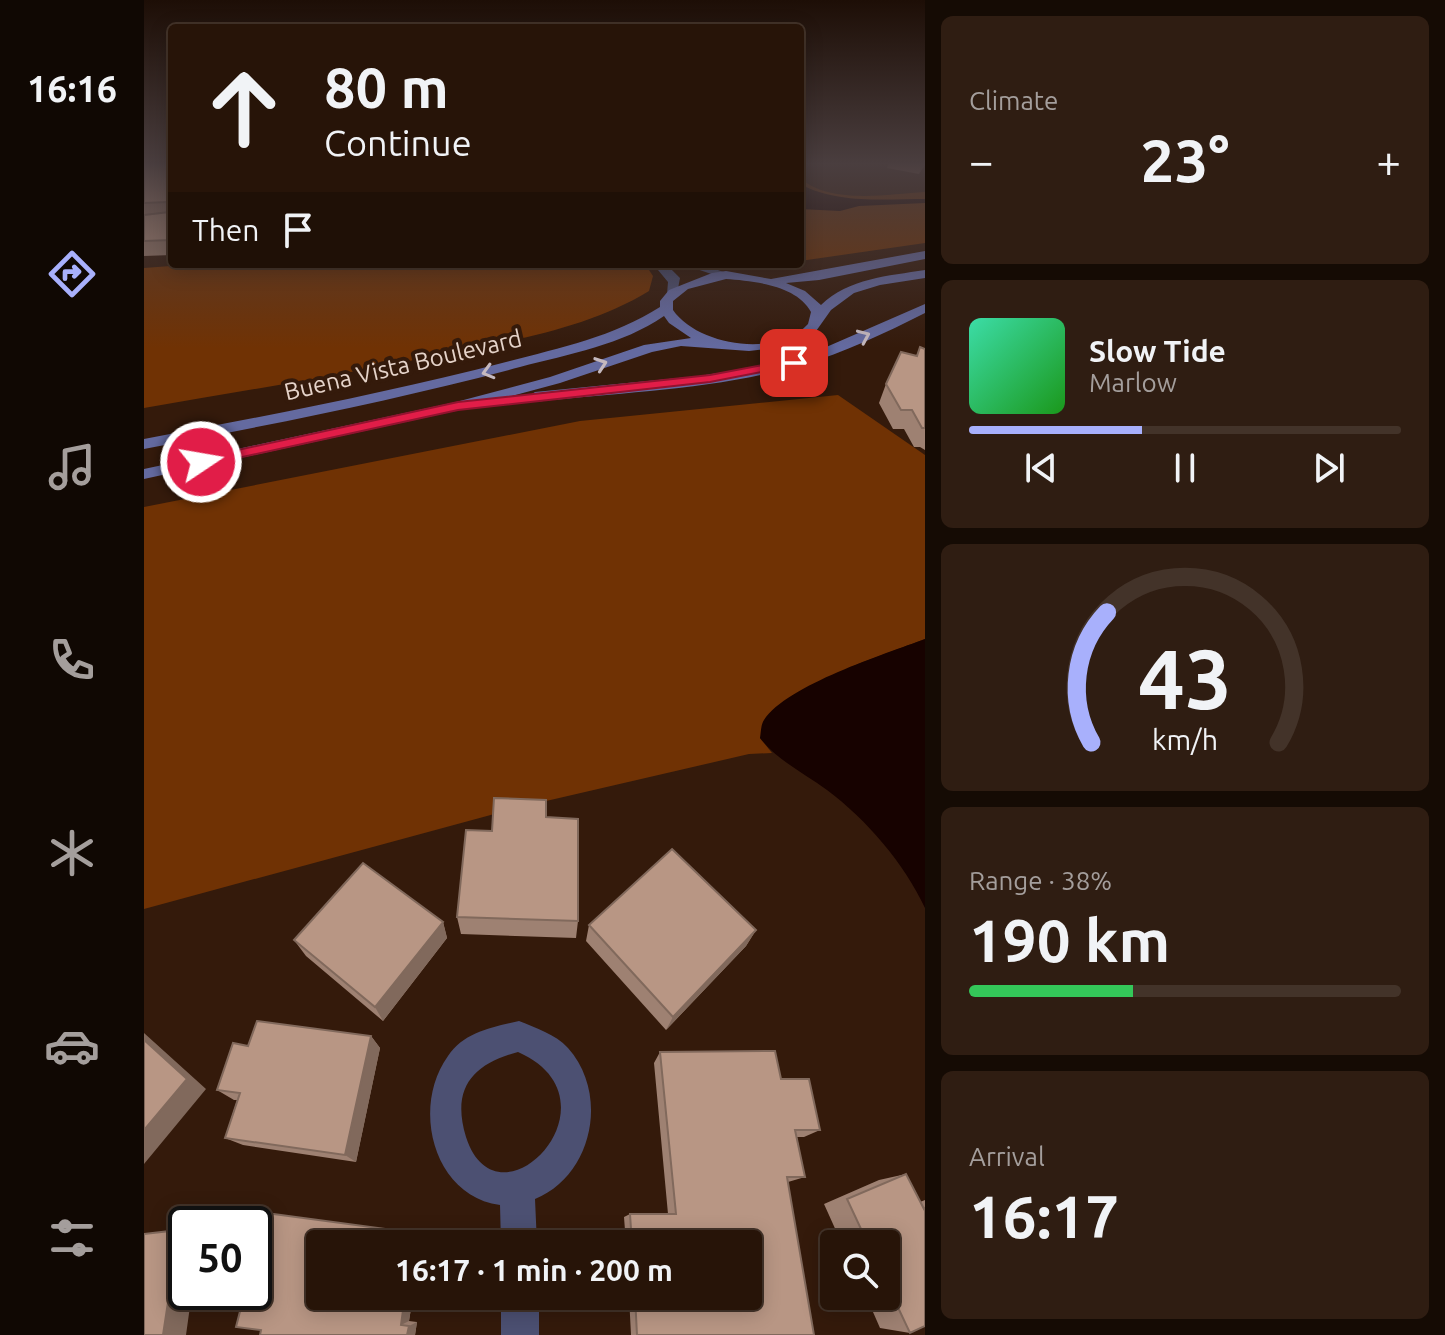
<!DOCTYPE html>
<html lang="en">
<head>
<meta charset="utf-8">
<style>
  body { margin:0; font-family:Ubuntu,sans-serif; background:#2f1d12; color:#f1f3f6; height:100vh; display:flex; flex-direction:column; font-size:30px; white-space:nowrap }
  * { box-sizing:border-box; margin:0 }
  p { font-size:26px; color:#a49e9c }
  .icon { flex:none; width:44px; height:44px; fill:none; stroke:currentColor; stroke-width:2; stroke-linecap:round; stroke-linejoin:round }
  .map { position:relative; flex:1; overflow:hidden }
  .panel { display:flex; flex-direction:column; gap:16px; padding:16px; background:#150b04; width:520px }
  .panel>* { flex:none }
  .top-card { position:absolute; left:24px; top:24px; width:636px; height:244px; border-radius:8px; box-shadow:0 4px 20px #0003,0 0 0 2px #433329; background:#271408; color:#f1f3f6; overflow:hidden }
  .buttons { position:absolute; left:676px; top:1230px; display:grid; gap:16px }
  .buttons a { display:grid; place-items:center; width:80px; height:80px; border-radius:8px; background:#271408; box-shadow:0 4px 20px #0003,0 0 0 2px #433329; font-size:40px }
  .speed { position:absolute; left:24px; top:1206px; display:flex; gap:16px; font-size:40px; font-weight:700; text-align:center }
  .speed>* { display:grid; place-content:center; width:104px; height:104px; border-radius:50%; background:#271408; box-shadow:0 4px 20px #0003,0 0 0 2px #433329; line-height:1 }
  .speed .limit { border:4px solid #111; border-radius:12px; background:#fff; color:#111 }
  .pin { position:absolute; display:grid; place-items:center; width:68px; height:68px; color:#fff; margin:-34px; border-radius:16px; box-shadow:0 4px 12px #0006 }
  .me { position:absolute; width:88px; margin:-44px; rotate:78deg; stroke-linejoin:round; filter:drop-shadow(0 0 6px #0008) }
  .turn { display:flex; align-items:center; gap:28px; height:168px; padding:0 24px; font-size:36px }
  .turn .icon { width:104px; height:104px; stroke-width:2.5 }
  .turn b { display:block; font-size:56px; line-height:68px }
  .then { display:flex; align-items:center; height:76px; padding:0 24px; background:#0003; gap:16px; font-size:30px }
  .big { font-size:60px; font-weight:700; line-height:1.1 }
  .panel .tile { flex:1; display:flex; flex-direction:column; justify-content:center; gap:12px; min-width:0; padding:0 28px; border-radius:12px; background:#2f1d12 }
  .panel .dial { align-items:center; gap:0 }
  .dial svg { height:208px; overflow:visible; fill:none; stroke:#433329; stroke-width:7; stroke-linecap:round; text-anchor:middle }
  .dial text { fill:#f1f3f6; stroke:none }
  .song { display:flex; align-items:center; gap:24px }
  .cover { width:96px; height:96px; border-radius:12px; background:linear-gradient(135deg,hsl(160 70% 55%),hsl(120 70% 35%)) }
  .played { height:8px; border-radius:4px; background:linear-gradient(90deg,#a8b0fc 40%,#433329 40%) }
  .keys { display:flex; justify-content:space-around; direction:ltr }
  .heat { display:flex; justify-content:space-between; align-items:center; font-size:44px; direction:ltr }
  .charge { height:12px; border-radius:6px; background:linear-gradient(90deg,#34c759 38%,#433329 0) }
  .trip { position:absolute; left:162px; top:1230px; width:456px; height:80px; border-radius:8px; background:#271408; box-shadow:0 4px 20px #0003,0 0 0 2px #433329; font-weight:700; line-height:80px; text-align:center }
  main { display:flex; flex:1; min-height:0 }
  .tabs { display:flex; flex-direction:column; width:144px; justify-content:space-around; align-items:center; background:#100803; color:#a49e9c }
  .tabs .icon { width:56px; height:56px }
  .tabs .current { color:#a8b0fc }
  .tabs b { font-size:36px; color:#f1f3f6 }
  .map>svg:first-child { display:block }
</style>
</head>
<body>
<main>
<nav class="tabs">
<b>16:16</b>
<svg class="icon current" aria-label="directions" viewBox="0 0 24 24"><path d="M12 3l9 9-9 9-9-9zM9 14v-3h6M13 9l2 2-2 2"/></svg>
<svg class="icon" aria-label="music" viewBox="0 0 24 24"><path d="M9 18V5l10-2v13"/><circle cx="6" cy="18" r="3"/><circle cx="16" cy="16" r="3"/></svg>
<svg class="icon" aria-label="phone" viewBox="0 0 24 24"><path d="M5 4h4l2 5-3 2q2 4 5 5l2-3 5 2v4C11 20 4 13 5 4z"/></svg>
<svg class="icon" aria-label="climate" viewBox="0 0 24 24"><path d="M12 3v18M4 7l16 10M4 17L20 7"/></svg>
<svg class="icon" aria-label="car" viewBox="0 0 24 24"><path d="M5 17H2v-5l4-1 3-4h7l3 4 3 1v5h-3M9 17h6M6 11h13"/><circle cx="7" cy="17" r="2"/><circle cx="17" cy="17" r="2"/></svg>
<svg class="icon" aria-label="filters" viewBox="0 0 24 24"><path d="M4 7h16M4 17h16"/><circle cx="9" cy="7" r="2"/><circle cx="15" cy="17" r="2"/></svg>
</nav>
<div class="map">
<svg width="781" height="1335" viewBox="0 0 781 1335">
  <rect width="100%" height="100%" fill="#341a0b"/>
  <!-- green -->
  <path fill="#703204" d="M656,178C687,205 743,194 781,192V243L656,261Z
    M53,264H501L509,276L505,291C443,329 366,341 295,355C197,375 99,391 0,408V268Z
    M694,395L781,455V639L714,664L648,696L616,738L628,753L605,754L372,808L0,909V507L436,421Z"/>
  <!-- water -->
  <path fill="#170200" d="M656,184C693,204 740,199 781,199V203L715,206L696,211L656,209Z
    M781,639V908C760,863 723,820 683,790C660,773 634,761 616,738C617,732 617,724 620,720C643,685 741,654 781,639Z"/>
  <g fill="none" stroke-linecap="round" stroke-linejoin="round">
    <!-- minor -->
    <path fill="#4c5072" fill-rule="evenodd" d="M375,1021C392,1028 411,1034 424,1048C466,1095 448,1176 391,1199L393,1244H357L356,1205C289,1196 267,1107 304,1056C320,1032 349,1027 375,1021ZM374,1052C483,1100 354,1236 322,1137C307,1088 329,1064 374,1052Z
      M357,1296H395V1335H357Z"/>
    <!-- tertiary -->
    <path fill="#4c5072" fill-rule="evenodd" d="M509,264H522L536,278L533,294H523L524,282Z
      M538,264H557L588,275L582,279Z"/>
    <!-- secondary -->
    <path fill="#646aa0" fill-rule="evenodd" d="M781,251V259L675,280L642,283L661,291L677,305C705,278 744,276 781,270V278L736,285L710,293L687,310L670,334L646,346L605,351L537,346L508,352L416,383L320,409L0,479V469L312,402L406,377L500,345L547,338L525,323L520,316C478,345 425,354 376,367C252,400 126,425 0,449V439C121,416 243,393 362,362C415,348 469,337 516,307V301L525,290L568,273L582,271L627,279ZM582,279C609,281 653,285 667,312L664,324C633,358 554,346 529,310V301L544,289Z
      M781,304V313C741,333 700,353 657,365C571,390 480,392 391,402L383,397L391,392L555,376L619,366L680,348Z"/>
  </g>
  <!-- wall -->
  <path fill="#9e8172" d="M0,162H28V255L0,256Z
    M745,162H781L775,174L743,168Z
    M781,349V450L776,447H770L760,429H749L735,403L742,384Z
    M402,817L434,921L432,938L317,934L313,917Z
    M299,922L303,938L239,1021L162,956L150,940Z
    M445,925L612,930L602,946L522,1030L442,941Z
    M227,1036L236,1048L212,1162L99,1145L81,1138L93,1100H90L73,1090L104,1046Z
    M516,1052L637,1079L676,1130L660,1137H653L661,1177L644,1182L670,1335H487L485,1296H604V1244H482L480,1217L486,1214H524L510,1063Z
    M762,1174L776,1202L781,1200V1326L766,1333L736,1328L722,1296H742V1244H698L680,1204L735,1180Z
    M122,1213L272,1233L279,1235L278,1244H176V1296H269L265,1321L273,1322L271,1335H116L117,1330L92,1327L101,1292H110V1259Z"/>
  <!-- shaded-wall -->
  <path fill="#81695c" d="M779,162H781V165L775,174Z
    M299,922L303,938L239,1021L231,1007Z
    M612,930L602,946L522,1030L529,1017Z
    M0,1033L62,1089L0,1164Z
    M227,1036L236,1048L212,1162L201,1155Z
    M35,1230L42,1231V1292H48L42,1335H19Z
    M272,1233L279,1235L278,1244H270Z
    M261,1296H269L265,1321L257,1325Z
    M273,1322L271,1335H263L265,1326Z"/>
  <!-- building -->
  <path fill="#b89684" stroke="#81695c" stroke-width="2" d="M0,162H28V240L0,241V215L25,212L26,205L23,202L0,203Z
    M776,347L781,349V428H778L768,410H757L742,384L757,352L773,356Z
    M350,798L402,800V817L434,819V921L313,917L322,830L348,831Z
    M528,849L612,930L529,1017L445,925Z
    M219,863L299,922L231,1007L150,940Z
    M113,1021L227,1036L201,1155L81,1138L96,1093L73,1090L89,1043L104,1046Z
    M0,1040L43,1079L0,1130Z
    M631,1051L637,1079H665L676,1130H651L661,1177H643L670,1335H493L491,1296H604V1244H488L486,1214H532L516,1052Z
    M762,1174L780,1209L781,1208V1326L766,1333L742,1282V1244H724L703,1199Z
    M122,1213L272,1233L270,1244H176V1296H261L257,1325L265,1326L263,1335H116L117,1330L92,1327L101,1292H110V1259Z
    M35,1230L19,1335H0V1234Z"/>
  <!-- one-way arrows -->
  <defs><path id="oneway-chevron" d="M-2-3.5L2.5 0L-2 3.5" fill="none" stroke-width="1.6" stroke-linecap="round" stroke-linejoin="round" transform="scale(2)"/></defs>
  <g stroke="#c5b9bf">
    <use href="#oneway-chevron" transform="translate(720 336) rotate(-24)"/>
    <use href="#oneway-chevron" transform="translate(457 364) rotate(-19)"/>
    <use href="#oneway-chevron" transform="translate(344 372) rotate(164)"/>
  </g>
  <!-- sky -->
  <linearGradient id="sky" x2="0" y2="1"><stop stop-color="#1d0e06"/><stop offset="0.47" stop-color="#4a3e3f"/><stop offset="1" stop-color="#4a3e3f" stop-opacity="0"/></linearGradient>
  <rect width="781" height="348" fill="url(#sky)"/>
  <!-- route -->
  <path fill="#e11d48" stroke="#92132f" stroke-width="2" d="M650,359L654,360V365L566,382L314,410L57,466L50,462L57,458L314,402L566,375Z"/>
  <g text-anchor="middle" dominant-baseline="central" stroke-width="8" stroke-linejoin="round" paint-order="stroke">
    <!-- far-street labels -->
    <g font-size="24" fill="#e5d3c9" stroke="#341a0b">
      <text transform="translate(259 365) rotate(-13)">Buena Vista Boulevard</text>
    </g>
  </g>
</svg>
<div class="buttons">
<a><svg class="icon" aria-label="search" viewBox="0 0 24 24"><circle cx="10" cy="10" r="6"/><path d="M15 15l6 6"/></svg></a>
</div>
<div class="speed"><div class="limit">50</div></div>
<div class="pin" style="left:650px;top:363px;background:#d93025"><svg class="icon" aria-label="arrive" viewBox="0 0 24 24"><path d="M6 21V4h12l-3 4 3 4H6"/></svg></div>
<svg class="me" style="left:57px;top:462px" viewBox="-20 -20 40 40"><circle r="17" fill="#e11d48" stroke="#fff" stroke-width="3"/><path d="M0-11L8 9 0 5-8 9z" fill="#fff"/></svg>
<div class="trip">16:17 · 1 min · 200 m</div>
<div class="top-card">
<div class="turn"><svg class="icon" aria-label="ahead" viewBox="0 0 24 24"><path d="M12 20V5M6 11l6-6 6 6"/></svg><div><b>80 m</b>Continue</div></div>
<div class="then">Then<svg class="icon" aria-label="arrive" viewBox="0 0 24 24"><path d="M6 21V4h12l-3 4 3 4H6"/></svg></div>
</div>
</div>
<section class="panel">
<div class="tile"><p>Climate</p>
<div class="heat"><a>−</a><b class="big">23°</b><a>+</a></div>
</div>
<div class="tile">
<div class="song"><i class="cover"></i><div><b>Slow Tide</b><p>Marlow</p></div></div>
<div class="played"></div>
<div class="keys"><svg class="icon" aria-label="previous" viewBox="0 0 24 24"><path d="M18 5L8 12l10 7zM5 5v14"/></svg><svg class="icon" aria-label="pause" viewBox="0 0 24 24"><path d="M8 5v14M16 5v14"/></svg><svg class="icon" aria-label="next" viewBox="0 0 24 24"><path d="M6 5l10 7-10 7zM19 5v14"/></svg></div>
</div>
<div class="tile dial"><svg viewBox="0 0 100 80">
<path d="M14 69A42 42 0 1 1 86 69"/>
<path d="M14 69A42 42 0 0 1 20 19" stroke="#a8b0fc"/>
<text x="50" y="56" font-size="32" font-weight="700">43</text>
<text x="50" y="72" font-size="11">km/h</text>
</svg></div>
<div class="tile"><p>Range · 38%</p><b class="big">190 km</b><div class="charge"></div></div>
<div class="tile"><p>Arrival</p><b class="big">16:17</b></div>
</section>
</main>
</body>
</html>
